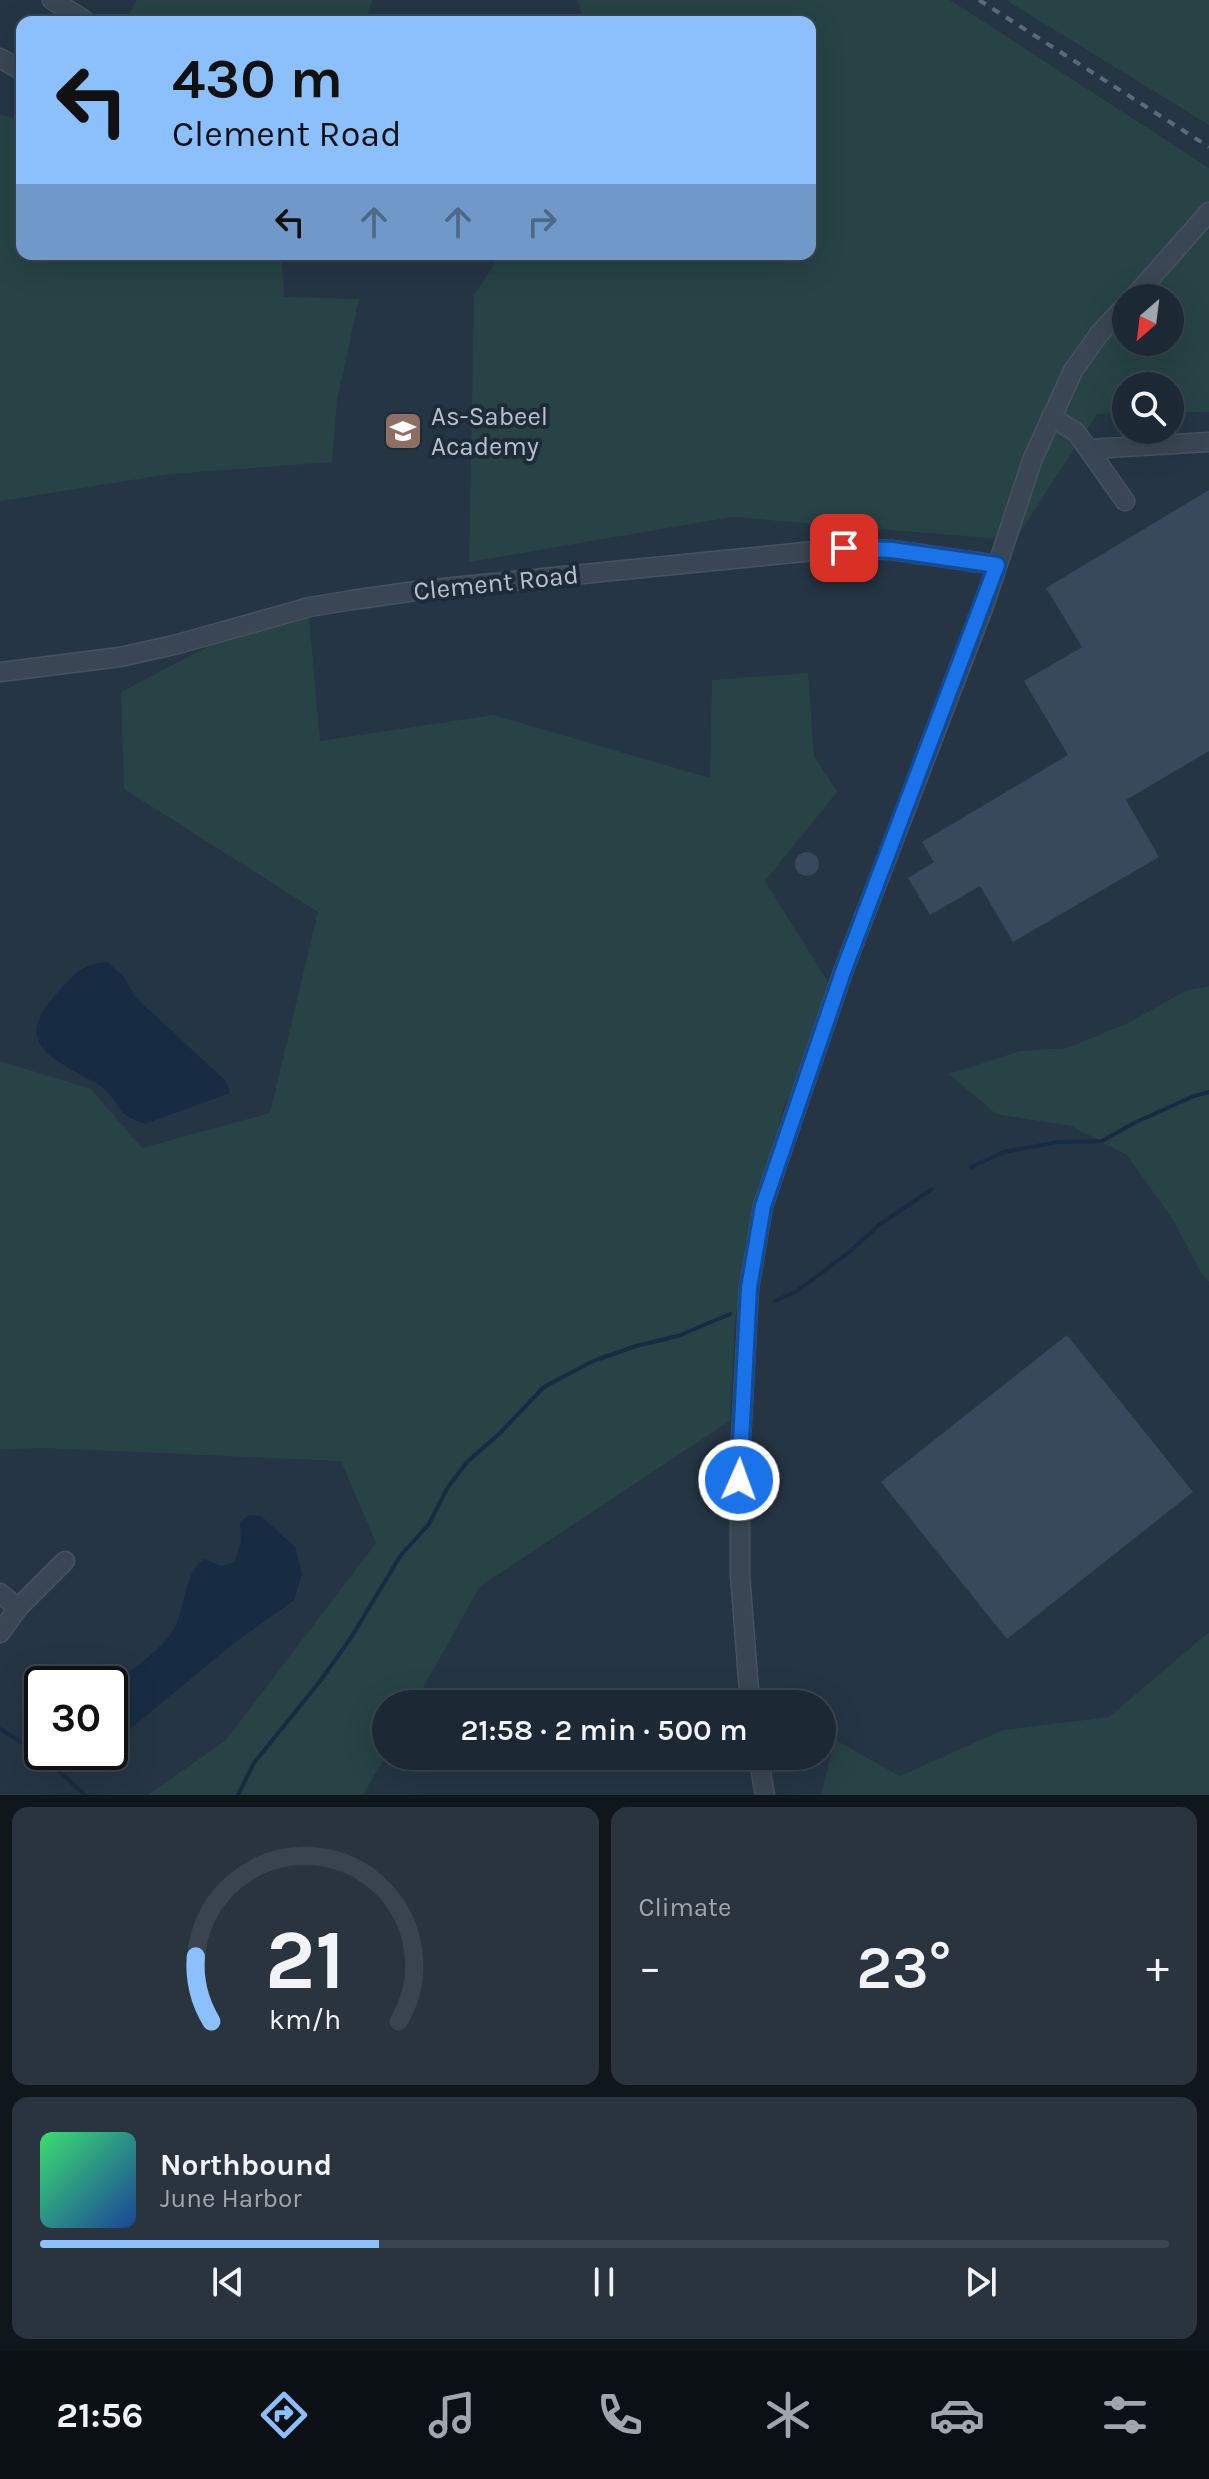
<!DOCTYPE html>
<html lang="en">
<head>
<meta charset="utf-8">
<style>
  body { margin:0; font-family:Karla,sans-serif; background:#29343f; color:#f1f3f6; height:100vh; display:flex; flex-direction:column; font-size:30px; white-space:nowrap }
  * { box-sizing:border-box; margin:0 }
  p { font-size:26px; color:#a0a6ac }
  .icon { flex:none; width:44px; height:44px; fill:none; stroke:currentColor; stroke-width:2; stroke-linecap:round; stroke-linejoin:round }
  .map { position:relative; height:1795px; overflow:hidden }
  .panel { display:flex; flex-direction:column; gap:12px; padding:12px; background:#0f161c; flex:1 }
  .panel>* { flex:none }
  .guide { position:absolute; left:16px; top:16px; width:800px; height:244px; border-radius:16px; box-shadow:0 8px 32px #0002,0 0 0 2px #3a444e; background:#8cc0fd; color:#111; overflow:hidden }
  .needle { width:52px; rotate:208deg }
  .buttons { position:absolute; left:1112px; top:284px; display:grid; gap:16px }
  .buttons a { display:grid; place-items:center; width:72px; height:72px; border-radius:50%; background:#1c2833; box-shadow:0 8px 32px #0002,0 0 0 2px #3a444e; font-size:40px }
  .speed { position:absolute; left:24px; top:1666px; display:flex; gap:16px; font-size:40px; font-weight:700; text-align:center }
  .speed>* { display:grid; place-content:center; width:104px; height:104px; border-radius:50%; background:#1c2833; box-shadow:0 8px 32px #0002,0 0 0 2px #3a444e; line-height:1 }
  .speed .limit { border:4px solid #111; border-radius:12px; background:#fff; color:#111 }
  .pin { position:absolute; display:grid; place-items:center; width:68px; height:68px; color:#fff; margin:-34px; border-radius:16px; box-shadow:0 4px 12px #0006 }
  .me { position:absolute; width:88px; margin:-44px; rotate:2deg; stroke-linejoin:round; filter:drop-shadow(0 0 6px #0008) }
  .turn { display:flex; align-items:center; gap:28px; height:168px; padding:0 24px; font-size:36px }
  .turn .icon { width:104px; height:104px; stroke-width:2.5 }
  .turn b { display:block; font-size:56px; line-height:68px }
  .lanes { display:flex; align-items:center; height:76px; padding:0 24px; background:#0003; justify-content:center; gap:40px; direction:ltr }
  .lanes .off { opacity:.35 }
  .big { font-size:60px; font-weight:600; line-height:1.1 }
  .panel .tile { flex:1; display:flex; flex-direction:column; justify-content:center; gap:12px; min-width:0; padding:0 28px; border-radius:16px; background:#29343f }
  .panel .dial { align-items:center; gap:0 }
  .dial svg { height:208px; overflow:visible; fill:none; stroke:#3a444e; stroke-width:7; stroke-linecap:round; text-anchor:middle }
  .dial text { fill:#f1f3f6; stroke:none }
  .song { display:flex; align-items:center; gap:24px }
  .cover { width:96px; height:96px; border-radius:12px; background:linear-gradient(135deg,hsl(140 70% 55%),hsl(220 70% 35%)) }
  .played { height:8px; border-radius:4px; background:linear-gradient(90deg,#8cc0fd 30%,#3a444e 30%) }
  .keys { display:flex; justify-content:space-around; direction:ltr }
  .heat { display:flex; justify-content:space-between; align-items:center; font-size:44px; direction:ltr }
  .panel .tiles { flex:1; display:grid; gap:12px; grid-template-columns:1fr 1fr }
  .tile:last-child { grid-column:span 2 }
  .trip { position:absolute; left:372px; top:1690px; width:464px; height:80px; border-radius:40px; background:#1c2833; box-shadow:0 8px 32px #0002,0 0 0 2px #3a444e; font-weight:600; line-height:80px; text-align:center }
  .dock { display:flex; height:128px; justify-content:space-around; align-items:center; background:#0b1014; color:#a0a6ac }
  .dock .icon { width:56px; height:56px }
  .dock .active { color:#8cc0fd }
  .dock b { font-size:36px; color:#f1f3f6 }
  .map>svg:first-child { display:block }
</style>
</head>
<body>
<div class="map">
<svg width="1209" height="1795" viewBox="0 0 1209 1795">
  <rect width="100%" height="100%" fill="#253544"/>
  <!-- green -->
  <path fill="#274345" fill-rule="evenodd" d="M137,0H373L364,22H124Z
    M577,0H950L1209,168V412H1170V386H1126V413L1097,414L1015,540L732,517L469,562L474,295L501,254H810V22H585ZM1126,298H1170V342H1126Z
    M1006,0H1209V125Z
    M0,114L22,121V254H281L284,297L359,299L337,400L332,462L170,474L0,501Z
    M307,595L320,741L493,715L710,778L712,680L808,673L814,756L837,792L765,881L840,1001L784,1106L755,1219L735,1319L730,1421L480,1586L414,1704H386V1755L363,1795H148L226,1740L376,1543L341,1461L45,1448L0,1449V1061L91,1089L142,1148L270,1113L318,912L124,789L121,692Z
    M1209,986V1282L1200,1271L1173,1220L1127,1155L1071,1126L996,1114L949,1074L1020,1051L1067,1048L1128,1023L1187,990Z
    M1209,1632V1795H821L835,1740L900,1776L1003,1730L1109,1717Z"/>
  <!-- water -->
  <path fill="#172c43" d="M107,962L125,978L135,997L226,1081L230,1093L145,1124C138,1121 129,1118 123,1113C115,1103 110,1092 99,1085C58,1060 8,1047 57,993C75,973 81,964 107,962Z
    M249,1515L261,1516L295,1547L302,1574L294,1600L233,1644L130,1729L110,1734V1687C129,1671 165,1648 175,1627C186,1605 183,1575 204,1559L221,1566L235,1562L241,1541L240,1522Z"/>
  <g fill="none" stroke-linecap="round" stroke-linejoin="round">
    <!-- stream -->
    <path stroke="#172c43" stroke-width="4" d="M971,1167L1004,1152L1058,1142L1102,1141L1134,1123L1194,1096L1209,1092
      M775,1301L797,1291L848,1253L879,1225L932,1189
      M0,1729L39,1753L85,1795
      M238,1795L254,1763L321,1680L352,1636L401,1555L429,1524L448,1487L467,1462L499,1434L544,1387L593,1361L636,1346L678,1336L730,1314"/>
  </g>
  <!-- building -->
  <path fill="#37495a" d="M1209,490V751L1126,800L1159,857L1013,942L980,886L930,915L908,878L934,862L922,842L1068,755L1024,681L1082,647L1046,588Z
    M795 864a12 12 0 1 1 24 0a12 12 0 1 1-24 0Z
    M1067,1335L1193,1492L1007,1639L881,1482Z"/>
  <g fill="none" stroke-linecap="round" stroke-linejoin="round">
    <!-- minor casing -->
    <g stroke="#475260" stroke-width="21">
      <path id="minor" d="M52,0L83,19L81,22
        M0,58L22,71
        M1133,298L1209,212
        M1051,417L1076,432L1125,501
        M1091,449L1209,442
        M0,672L120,657L174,645L310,607L352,600L423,590L844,548L892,550L997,565
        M0,1593L18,1608
        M0,1633L18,1608L65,1561
        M750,1704L740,1575V1458L749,1288L763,1206L844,969L984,606L1033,458L1073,371L1099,334L1126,305
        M758,1756L765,1795"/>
    </g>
    <!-- minor -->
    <use href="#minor" stroke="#3a4653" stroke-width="18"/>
    <!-- rail -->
    <path stroke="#5c6b7a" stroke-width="4" stroke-dasharray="8 8" stroke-linecap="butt" d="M979,0L1209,147"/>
  </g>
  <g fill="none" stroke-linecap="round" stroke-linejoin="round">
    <!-- route casing -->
    <g stroke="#114b97" stroke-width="20">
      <path id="route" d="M739,1480L749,1288L763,1206L844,969L997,565L892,550L844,548"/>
    </g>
    <!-- route -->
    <use href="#route" stroke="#1a73e8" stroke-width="14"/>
  </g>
  <!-- icons -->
  <defs>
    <g id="school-square" transform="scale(2)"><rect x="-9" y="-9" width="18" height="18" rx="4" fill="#8d6e63" stroke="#1e2b39"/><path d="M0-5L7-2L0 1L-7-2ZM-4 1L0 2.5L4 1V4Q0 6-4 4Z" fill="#fff"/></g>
  </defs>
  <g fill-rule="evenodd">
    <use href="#school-square" x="403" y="431"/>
  </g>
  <g text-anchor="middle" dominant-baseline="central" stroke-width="8" stroke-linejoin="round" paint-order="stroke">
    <!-- poi labels -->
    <g font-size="26" fill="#b7c1cd" stroke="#1e2b39" text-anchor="start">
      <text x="431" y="416">As-Sabeel<tspan x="431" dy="30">Academy</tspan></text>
    </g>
    <!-- street labels -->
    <g font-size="26" fill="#b7c1cd" stroke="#1e2b39">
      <text transform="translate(496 583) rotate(-6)">Clement Road</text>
    </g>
  </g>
</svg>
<div class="buttons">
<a><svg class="needle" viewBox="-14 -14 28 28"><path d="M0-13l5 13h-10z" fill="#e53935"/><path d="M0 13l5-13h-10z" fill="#a0a6ac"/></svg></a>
<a><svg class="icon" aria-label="search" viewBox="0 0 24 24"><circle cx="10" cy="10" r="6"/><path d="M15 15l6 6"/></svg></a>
</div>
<div class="speed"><div class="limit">30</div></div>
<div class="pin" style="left:844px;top:548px;background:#d93025"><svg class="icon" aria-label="arrive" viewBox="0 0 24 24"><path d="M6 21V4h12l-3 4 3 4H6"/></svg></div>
<svg class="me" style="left:739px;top:1480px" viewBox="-20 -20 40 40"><circle r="17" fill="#1a73e8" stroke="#fff" stroke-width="3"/><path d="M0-11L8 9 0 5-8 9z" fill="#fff"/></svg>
<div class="trip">21:58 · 2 min · 500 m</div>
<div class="guide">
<div class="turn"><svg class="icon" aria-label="left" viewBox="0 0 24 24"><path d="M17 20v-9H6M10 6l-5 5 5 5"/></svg><div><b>430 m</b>Clement Road</div></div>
<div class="lanes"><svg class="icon" aria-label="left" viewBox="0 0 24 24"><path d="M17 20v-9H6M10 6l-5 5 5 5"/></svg><svg class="icon off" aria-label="ahead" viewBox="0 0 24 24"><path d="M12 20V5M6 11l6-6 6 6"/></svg><svg class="icon off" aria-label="ahead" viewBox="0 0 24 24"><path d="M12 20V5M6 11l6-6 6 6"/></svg><svg class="icon off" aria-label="right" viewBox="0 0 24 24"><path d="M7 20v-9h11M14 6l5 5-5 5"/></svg></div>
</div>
</div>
<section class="panel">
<div class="tiles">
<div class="tile dial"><svg viewBox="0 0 100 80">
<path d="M14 69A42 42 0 1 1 86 69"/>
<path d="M14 69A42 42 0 0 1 8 44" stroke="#8cc0fd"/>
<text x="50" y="56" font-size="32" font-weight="700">21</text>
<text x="50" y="72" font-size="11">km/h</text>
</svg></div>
<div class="tile"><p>Climate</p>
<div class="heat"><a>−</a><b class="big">23°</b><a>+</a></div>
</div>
<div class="tile">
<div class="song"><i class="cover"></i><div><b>Northbound</b><p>June Harbor</p></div></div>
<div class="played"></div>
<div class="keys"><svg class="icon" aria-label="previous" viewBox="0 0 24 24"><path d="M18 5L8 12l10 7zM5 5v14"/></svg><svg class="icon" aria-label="pause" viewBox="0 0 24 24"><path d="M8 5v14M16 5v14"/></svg><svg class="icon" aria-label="next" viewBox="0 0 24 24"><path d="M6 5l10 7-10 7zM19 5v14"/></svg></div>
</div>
</div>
</section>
<nav class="dock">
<b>21:56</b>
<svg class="icon active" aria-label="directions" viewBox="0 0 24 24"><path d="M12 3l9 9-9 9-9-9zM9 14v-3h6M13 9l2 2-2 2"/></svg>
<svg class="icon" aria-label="music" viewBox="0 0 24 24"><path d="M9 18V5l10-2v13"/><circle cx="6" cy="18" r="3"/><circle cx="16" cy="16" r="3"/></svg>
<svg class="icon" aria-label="phone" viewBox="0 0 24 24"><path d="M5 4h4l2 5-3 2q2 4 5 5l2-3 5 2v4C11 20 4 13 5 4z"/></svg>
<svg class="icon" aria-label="climate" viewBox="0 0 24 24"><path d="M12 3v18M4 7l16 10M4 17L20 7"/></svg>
<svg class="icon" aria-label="car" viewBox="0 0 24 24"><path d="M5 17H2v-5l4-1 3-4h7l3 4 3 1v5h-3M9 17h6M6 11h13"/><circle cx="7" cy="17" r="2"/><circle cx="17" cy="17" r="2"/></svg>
<svg class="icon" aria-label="filters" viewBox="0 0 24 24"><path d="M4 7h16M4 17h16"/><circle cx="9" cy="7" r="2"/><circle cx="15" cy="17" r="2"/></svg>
</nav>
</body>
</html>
